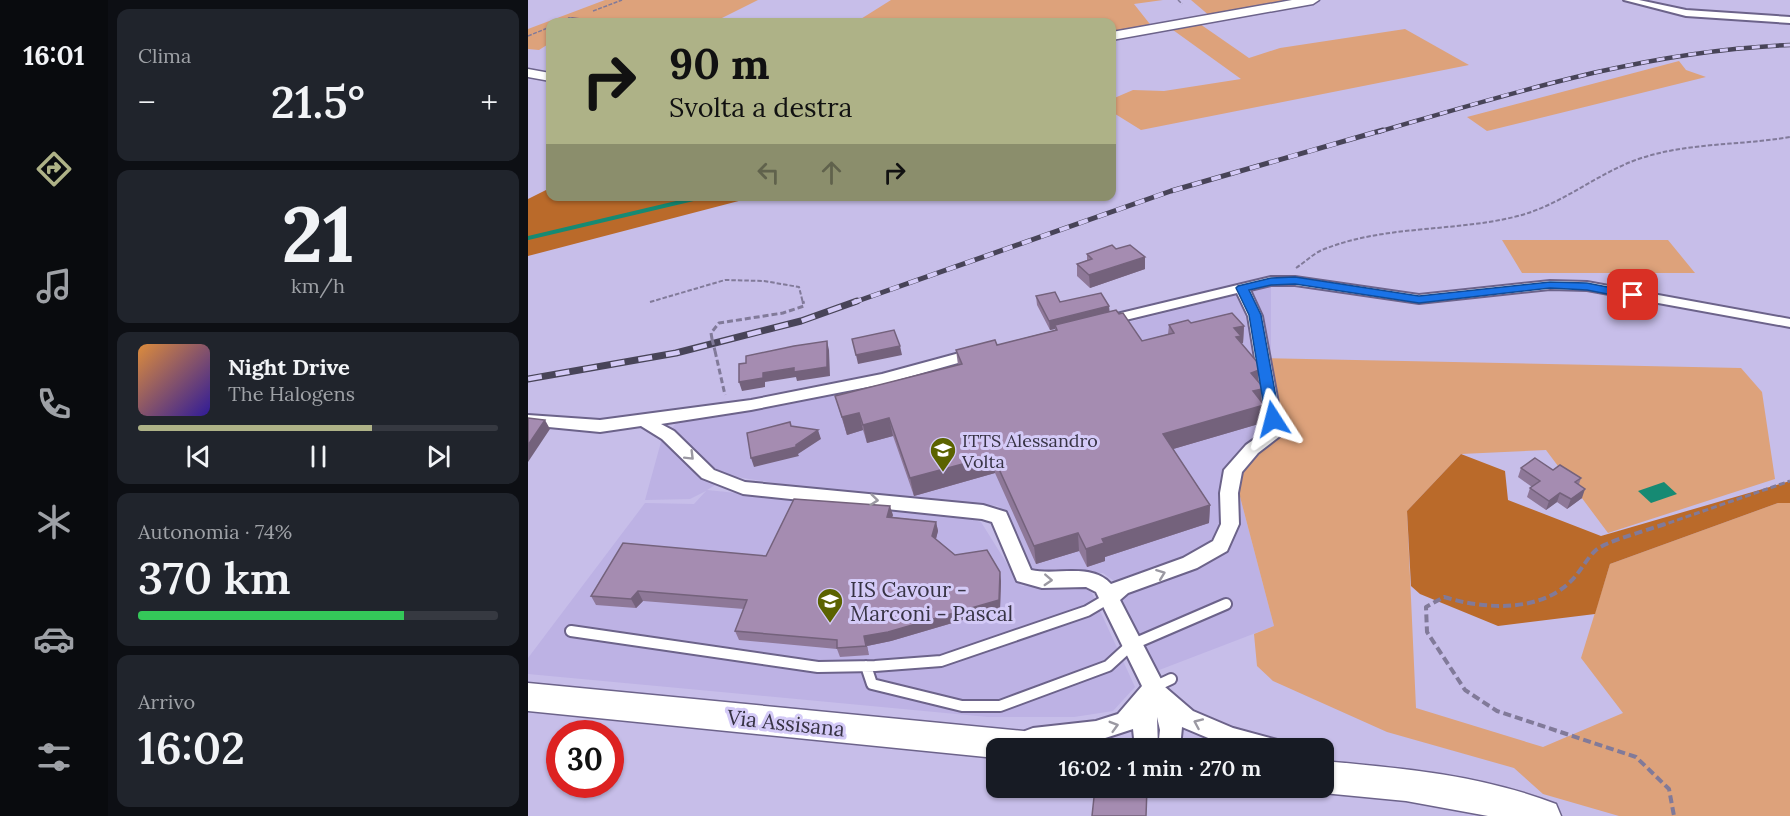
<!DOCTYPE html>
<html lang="it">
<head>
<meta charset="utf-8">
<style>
  body { margin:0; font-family:Lora,serif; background:#20242c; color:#f1f3f6; height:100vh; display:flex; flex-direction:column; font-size:22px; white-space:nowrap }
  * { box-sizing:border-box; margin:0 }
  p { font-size:20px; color:#9ea1a6 }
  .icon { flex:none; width:33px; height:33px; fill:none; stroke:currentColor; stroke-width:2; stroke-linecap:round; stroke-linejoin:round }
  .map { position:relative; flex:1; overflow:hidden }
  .sheet { display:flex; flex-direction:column; gap:9px; padding:9px; background:#0d0f14; width:420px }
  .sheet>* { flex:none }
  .banner { position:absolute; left:18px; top:18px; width:570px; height:183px; border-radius:12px; box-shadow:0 2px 4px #0004; background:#aeb287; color:#111; overflow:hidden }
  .speed { position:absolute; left:18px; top:720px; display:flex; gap:12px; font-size:30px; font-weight:700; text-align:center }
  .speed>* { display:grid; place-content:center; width:78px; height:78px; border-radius:50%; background:#171b24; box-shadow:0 2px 4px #0004; line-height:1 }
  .speed .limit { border:9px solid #d22; background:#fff; color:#111 }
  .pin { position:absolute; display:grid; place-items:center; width:51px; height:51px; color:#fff; margin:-26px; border-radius:12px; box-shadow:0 3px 9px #0006 }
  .me { position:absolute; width:66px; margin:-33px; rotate:351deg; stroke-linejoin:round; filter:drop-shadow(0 0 4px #0008) }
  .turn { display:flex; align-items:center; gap:21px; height:126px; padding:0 24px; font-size:27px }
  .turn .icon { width:78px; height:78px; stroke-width:2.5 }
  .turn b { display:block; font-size:42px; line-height:51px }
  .lanes { display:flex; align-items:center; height:57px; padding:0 24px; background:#0003; justify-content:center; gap:30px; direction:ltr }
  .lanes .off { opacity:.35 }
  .big { font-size:45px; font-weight:600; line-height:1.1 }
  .sheet .widget { flex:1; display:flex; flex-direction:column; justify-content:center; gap:9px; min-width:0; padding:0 21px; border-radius:12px; background:#20242c }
  .sheet .dial { align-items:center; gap:0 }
  .dial b { font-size:78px; line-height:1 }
  .song { display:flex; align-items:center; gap:18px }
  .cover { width:72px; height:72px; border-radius:9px; background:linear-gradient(135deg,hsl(30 70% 55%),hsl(250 70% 35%)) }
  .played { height:6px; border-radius:3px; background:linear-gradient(90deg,#aeb287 65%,#363941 65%) }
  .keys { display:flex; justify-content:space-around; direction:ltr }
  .heat { display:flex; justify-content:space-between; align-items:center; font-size:33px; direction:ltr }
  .charge { height:9px; border-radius:4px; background:linear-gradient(90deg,#34c759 74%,#363941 0) }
  .trip { position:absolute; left:458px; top:738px; width:348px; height:60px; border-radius:12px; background:#171b24; box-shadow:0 2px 4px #0004; font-weight:600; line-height:60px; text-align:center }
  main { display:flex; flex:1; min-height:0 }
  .tabs { display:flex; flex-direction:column; width:108px; justify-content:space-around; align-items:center; background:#090b0e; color:#9ea1a6 }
  .tabs .icon { width:42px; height:42px }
  .tabs .active { color:#aeb287 }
  .tabs b { font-size:27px; color:#f1f3f6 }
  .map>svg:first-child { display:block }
</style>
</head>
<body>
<main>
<nav class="tabs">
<b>16:01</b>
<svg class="icon active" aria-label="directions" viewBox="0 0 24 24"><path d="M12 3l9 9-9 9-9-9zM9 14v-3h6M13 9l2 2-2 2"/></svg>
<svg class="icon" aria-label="music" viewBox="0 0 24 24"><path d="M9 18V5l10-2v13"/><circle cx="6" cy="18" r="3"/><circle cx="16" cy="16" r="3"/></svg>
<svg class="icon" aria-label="phone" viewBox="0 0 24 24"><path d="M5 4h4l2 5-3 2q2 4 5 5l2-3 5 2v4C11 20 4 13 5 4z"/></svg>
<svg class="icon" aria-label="climate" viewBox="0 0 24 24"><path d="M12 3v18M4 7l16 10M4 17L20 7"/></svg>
<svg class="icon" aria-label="car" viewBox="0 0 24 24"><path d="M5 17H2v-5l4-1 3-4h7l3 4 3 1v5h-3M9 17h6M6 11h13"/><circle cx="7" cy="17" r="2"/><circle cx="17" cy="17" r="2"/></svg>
<svg class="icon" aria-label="filters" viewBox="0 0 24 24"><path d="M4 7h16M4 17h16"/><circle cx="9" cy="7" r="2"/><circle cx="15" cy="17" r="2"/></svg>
</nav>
<section class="sheet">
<div class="widget"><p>Clima</p>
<div class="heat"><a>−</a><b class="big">21.5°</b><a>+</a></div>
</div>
<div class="widget dial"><b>21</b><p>km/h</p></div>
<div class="widget">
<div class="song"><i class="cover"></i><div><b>Night Drive</b><p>The Halogens</p></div></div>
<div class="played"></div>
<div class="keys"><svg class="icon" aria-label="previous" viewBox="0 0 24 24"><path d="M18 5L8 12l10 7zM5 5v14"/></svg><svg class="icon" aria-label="pause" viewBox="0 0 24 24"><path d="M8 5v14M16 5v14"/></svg><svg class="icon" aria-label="next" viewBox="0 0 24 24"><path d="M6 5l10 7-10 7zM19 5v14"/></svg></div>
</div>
<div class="widget"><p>Autonomia · 74%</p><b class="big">370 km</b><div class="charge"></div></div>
<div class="widget"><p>Arrivo</p><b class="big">16:02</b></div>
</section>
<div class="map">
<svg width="1262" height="816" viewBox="0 0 1262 816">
  <rect width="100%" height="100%" fill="#c7bee9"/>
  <!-- built -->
  <path fill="#bdb2e4" d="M743,281V436L705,470L746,626L626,672L598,613L586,581L575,573L512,572L500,569L476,512L470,506L266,486L202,476L179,490L427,515L453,522L493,586L562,589L607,687L585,711L546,717H460L0,674V658L117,503L166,504L178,491L162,499L117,500L133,442L149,422L340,388L716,293Z"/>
  <!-- green -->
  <path fill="#dda27b" d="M77,0H230L186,22H22V43L11,50L0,49V29Z
    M363,0H635L606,4L625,28L584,36V22H328Z
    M663,0H785L683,17Z
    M672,24L721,58L752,48L877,29L941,65L613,130L584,112V99L605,90L636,91L713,79L645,30Z
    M1151,61L1158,70L1178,77L959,131L939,117Z
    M974,240H1140L1167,273H994Z
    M734,358L1213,368L1234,392L1247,479L1080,533L1018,450L933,454L879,511L888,708L1015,747L1095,713L1053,658L1082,564L1250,503H1262V816H1091L1015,794L986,768L859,732L745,681L729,666L726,634L746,626L705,470L743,435Z"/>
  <!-- forest -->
  <path fill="#ba6a2a" d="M22,188V196L226,197L0,256V199Z
    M933,454L977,471L980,500L1073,536L1262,481V503H1250L1082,564L1067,614L970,626L892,594L883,586L879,511Z"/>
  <!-- water -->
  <path fill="#168a73" d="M1136,482L1149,494L1123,503L1110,491Z"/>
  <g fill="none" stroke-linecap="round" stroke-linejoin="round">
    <!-- stream -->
    <path stroke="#168a73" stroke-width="4" d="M0,238L178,196"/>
    <!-- lane-far1 casing -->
    <g stroke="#6c638a" stroke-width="6">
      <path id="lane-far1" d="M42,20L60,22"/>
    </g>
    <!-- lane casing -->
    <g stroke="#6c638a" stroke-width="14">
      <path id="lane" d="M43,631L290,667L347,666L413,661L559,611L581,598
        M338,666L344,684L434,706H472L580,666L603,645L698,604
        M626,687L643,679"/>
    </g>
    <!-- street casing -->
    <g stroke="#6c638a" stroke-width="4">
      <path id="street" d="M1096,0H1111L1158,10L1262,17V23L1158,16Z
        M743,277H767L891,295L1022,281L1059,282L1262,319V327L1059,290L1022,289L891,303L767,285H743L722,290L734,316L753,419L752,436L730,453L714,472L710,493L711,524L699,551L669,568L600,593L592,600L637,687L665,711L705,728L753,741L756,748H704L654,727L652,748H607L605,729L568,741L505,748L497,745L494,738L497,731L505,728L568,721L590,714L614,686L568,592L558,587L514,588L489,581L464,522L454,519L215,494L174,478L134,439L113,426L72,432L0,425V415L72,420L223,400L354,374L450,348L455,350L458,353L455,356L355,384L223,410L133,424L146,431L186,470L217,482L455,505L478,512L503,570C529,576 563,562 583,584L655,558L685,541L693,524L692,493L696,470L718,445L735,433L737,419L720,316L709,293L577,325L570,321L572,318ZM629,717L632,730L630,748Z"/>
    </g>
    <!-- secondary casing -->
    <g stroke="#6c638a" stroke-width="3">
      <path id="secondary" d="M764,0H791L785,4L584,40V32Z
        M0,69L22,73V81L0,77Z
        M0,683L516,733L528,737L533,748H468V758L0,711Z
        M795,761C874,768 953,775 1028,804L1033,816H960L878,801L795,793L782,788H795Z"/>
    </g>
    <!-- path-far3 -->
    <path stroke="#817a99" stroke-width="1.5" stroke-dasharray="4 1.5" stroke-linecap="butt" d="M650,0L654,4
      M65,11L94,0
      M0,36L22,27"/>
    <!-- path-far2 -->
    <path stroke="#817a99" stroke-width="2" stroke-dasharray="4.5 2" stroke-linecap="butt" d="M768,268C777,262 785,254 794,250C855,225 924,232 986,217C1030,207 1064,177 1105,161C1155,142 1210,146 1262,137
      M122,302L197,280L236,281L271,287L275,303"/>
    <!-- path-far1 -->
    <path stroke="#817a99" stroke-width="3" stroke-dasharray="6 3" stroke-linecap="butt" d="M184,339L183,333L191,323L255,313L276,306L275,301
      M187,351L197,395
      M1132,526L1262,481"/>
    <!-- path -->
    <path stroke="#817a99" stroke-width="4" stroke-dasharray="8 4" stroke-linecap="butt" d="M1137,524C1123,529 1076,542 1068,550C1058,559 1052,573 1042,582C1010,613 955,609 916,597L898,607L899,632L937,690L969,711L1108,757L1141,789L1146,816"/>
    <!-- lane-far1 -->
    <use href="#lane-far1" stroke="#fff" stroke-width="4.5"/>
    <!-- lane -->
    <use href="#lane" stroke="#fff" stroke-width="10"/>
    <!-- street -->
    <use href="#street" fill="#fff" fill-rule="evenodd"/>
    <!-- secondary -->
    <use href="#secondary" fill="#fff" fill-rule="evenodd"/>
    <!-- rail-far2 casing -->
    <g stroke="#484458" stroke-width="4.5">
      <path id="rail-far2" d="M850,132C988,92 1117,51 1262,45"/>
    </g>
    <!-- rail-far1 casing -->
    <g stroke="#484458" stroke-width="5">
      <path id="rail-far1" d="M324,303L643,191L855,130"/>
    </g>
    <!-- rail casing -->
    <g stroke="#484458" stroke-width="7">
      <path id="rail" d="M0,379L148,353L273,321L329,301"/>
    </g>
    <!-- rail-far2 -->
    <use href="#rail-far2" stroke="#d4caf7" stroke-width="3" stroke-dasharray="8" stroke-linecap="butt"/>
    <!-- rail-far1 -->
    <use href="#rail-far1" stroke="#d4caf7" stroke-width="4" stroke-dasharray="10" stroke-linecap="butt"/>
    <!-- rail -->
    <use href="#rail" stroke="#d4caf7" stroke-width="4.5" stroke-dasharray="14" stroke-linecap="butt"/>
    <!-- path-bridge -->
    <path stroke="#817a99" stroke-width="3" stroke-dasharray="6 3" stroke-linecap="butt" d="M184,339L187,351"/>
  </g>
  <!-- wall -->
  <path fill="#8e7898" d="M588,249L617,269L562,288L549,276V264L559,260V254Z
    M508,296L532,302L581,306V312L591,314L614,341L640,334L641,325L663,323L716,326L715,343H713L730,382L733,401L734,423L645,449L682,505L681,523L577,557V561L559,567L551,551L508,564L467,473L386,496L365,436L339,443L335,430L319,435L307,396L430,365L428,350L469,345L527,330V329L522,330L509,305Z
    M993,468L1025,470L1053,478L1051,484L1054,498L1039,509L1029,502L1018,510L999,497L1002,488L1004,487L990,477Z
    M365,515L364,517L408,522L410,531L408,539L427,555L473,581L472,609L363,641L339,646L341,655L312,657L309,649L211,640L207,631L216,609L115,601L108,608L68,605L63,596L238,556Z"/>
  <!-- shaded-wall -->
  <path fill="#74627c" d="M617,257V269L562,288L561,275Z
    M581,306L582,315L527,325V329L522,330L521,321Z
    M716,326L715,343H712V353L706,328Z
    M299,341L301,350L302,376L269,381L268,377L237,382V387L214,391L211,382L235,373L266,368Z
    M372,346L374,355L330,364L328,355Z
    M731,370L730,388L723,373Z
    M734,389L733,406L736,405L734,423L635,452V434L725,391Z
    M331,413L335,430L319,435L314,417Z
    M361,418L365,436L339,443L335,425Z
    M17,420L22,429L0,462V445Z
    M290,430L293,439L270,454L271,456L226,467L223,458L268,445Z
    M465,456L467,473L386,496L382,478Z
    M1057,489L1054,498L1039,509L1043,499Z
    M1032,493L1029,502L1018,510L1021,501Z
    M682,505L681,523L577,557V561L559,567L558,549L574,539Z
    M362,506L365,515L361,526L359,517Z
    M408,522L410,531L406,546L404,536Z
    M550,533L551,551L508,564L506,546Z
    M472,572L473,581L472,609L363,641L339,646L341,655L336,636Z
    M110,591L115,601L108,608L103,599Z"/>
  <!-- building -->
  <path fill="#a58cb1" stroke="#74627c" stroke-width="1.5" d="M584,245L588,249L602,245L617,257L561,275L549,264L564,259L559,254Z
    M527,292L532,302L573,293L581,306L521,321L508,296Z
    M588,310L591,314L595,313L614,341L646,333L641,325L660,320L663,323L704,313L716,326L706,328L713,336L708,337L730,363L731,370L723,373L734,386V389L725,391L736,405L635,434L682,505L574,539L576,543L558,549L550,533L506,546L465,456L382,478L361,418L335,425L331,413L314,417L307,396L434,364L428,350L467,340L469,345L529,330L527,325Z
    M366,330L372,346L328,355L324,339Z
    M299,341V367L266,372V368L235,373V378L211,382V364L218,363V356L266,346Z
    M0,418L17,420L0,445Z
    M262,422L263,426L290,430L268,445V447L223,458L219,433Z
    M1007,458L1025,470L1032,465L1053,478L1047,482L1057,489L1043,499L1032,493L1021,501L1002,488L1012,481L993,468Z
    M266,499L362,506L359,517L408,522L404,536L427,555L459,550L472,572L471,600L360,632L336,636L338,646L309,648V640L207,631L219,600L110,591L103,599L63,596L95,543L238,556Z
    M567,788H619L618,816H564Z"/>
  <!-- one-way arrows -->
  <defs><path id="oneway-chevron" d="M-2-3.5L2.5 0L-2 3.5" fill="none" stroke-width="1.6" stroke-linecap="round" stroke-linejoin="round" transform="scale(1.5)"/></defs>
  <g stroke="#9b99a2">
    <use href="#oneway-chevron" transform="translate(162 456) rotate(45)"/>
    <use href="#oneway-chevron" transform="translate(346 500) rotate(6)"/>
    <use href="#oneway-chevron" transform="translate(633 574) rotate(-21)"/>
    <use href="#oneway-chevron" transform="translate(520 580) rotate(3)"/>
    <use href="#oneway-chevron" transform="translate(670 723) rotate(-156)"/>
    <use href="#oneway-chevron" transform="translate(586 726) rotate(-16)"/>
  </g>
  <!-- route -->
  <path fill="#1a73e8" stroke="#114b97" stroke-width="1.5" d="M767,277L891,296L1022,282L1059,283L1105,292L1111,295L1105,299L1059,290L1022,288L891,303L767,284L743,285L721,290L733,315L752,419L745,423L738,419L721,315L708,288L710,286L743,278Z"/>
  <!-- icons -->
  <defs>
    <g id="university-pin" transform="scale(1.35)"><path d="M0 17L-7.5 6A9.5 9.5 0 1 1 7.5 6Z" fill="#5b6300" stroke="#d4caf7"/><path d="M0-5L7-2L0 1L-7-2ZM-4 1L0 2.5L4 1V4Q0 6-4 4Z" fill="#fff"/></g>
  </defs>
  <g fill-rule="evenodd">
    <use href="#university-pin" x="415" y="450"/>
    <use href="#university-pin" x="302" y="601"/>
  </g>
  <g text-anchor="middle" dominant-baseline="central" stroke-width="6" stroke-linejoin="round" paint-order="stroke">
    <!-- poi labels -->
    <g font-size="18" fill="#373344" stroke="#d4caf7" text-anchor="start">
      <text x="434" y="440">ITTS Alessandro<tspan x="434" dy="21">Volta</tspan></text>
    </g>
    <!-- near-poi labels -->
    <g font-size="21" fill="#373344" stroke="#d4caf7" text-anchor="start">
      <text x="322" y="589">IIS Cavour -<tspan x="322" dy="24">Marconi - Pascal</tspan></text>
    </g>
    <!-- near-street labels -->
    <g font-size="21" fill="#373344" stroke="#d4caf7">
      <text transform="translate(258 723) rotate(6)">Via Assisana</text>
    </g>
  </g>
</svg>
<div class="speed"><div class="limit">30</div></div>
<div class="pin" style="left:1105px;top:295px;background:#d93025"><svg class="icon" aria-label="arrive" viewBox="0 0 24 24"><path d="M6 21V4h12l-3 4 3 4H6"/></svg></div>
<svg class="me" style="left:745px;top:419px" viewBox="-20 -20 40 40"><path d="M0-17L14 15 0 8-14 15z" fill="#1a73e8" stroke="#fff" stroke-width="4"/></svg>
<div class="trip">16:02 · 1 min · 270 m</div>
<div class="banner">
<div class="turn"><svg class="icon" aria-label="right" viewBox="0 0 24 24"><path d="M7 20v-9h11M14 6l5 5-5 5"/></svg><div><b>90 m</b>Svolta a destra</div></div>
<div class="lanes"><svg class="icon off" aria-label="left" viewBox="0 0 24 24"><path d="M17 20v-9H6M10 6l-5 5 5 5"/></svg><svg class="icon off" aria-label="ahead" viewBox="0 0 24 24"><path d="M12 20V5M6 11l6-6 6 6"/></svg><svg class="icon" aria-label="right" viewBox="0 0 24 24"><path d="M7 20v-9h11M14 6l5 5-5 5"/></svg></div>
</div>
</div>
</main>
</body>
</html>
